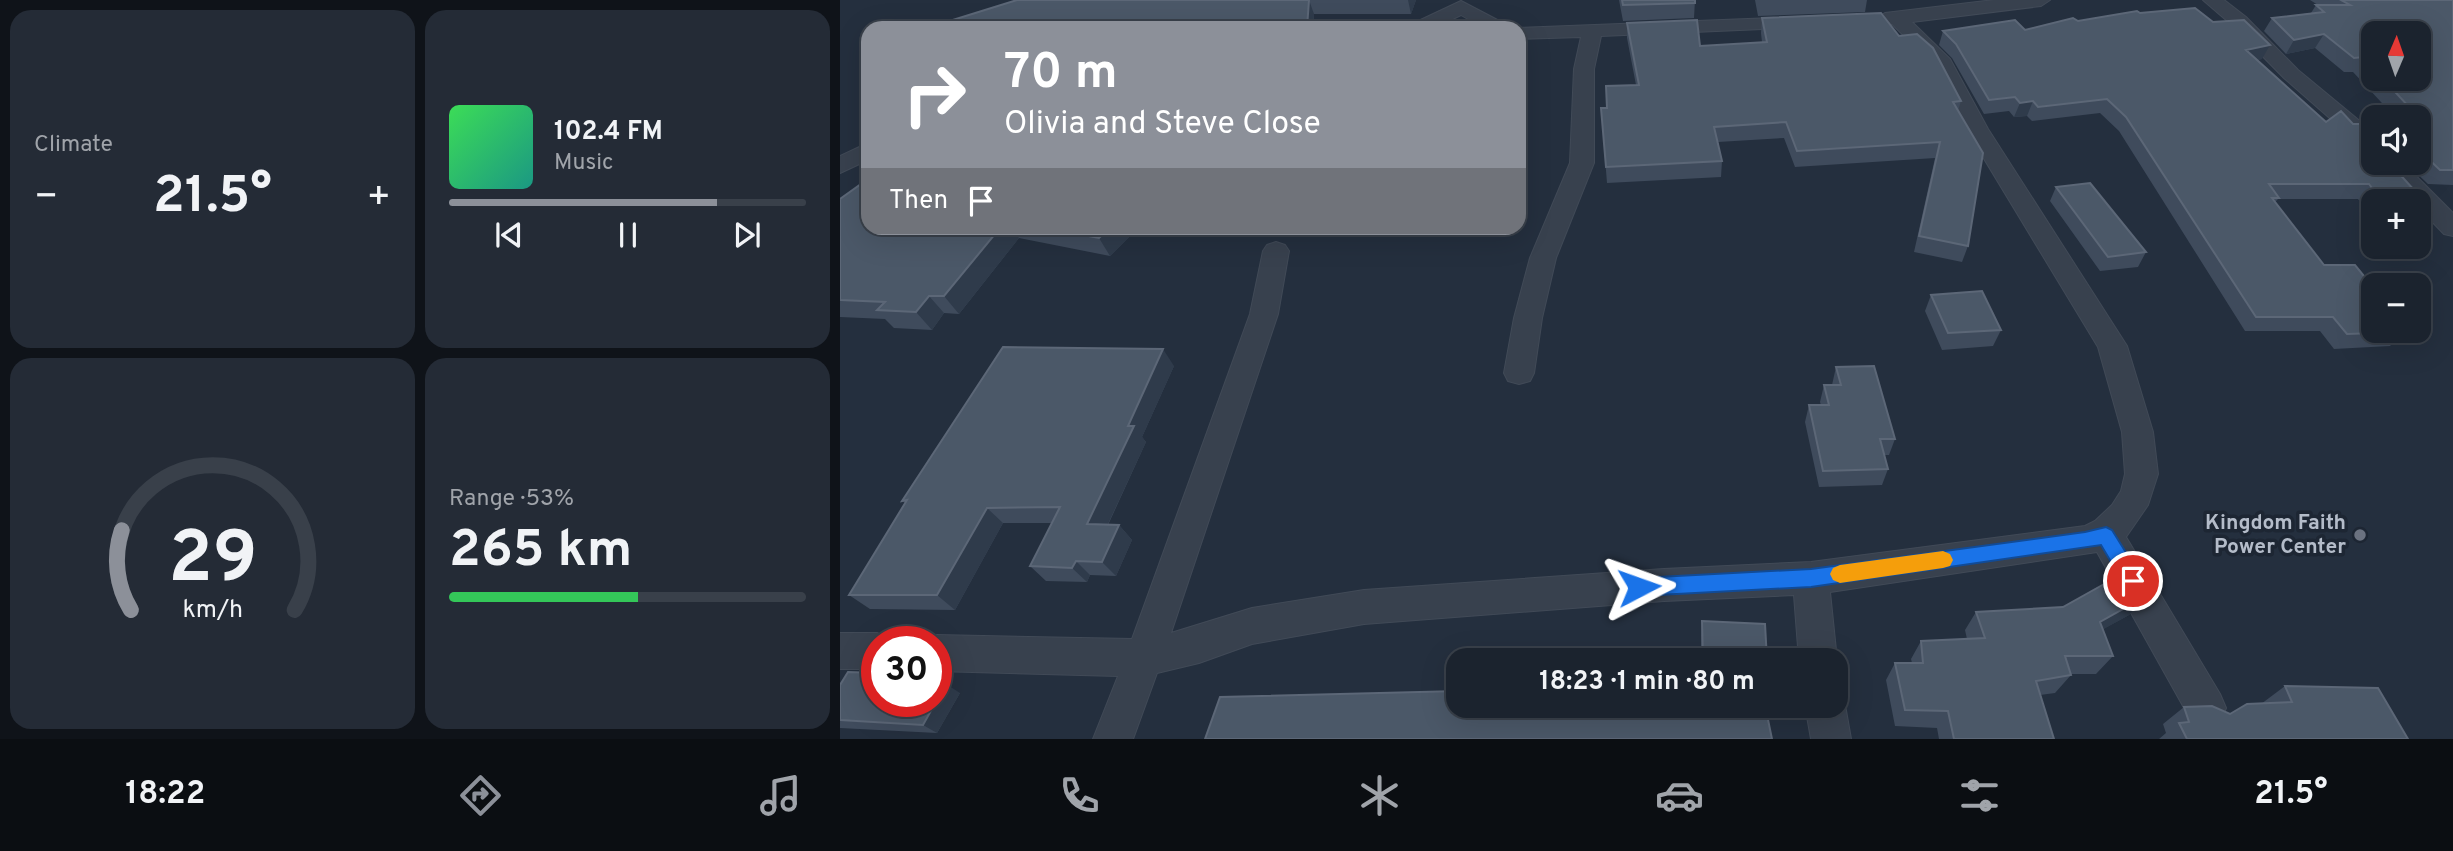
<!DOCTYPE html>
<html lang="en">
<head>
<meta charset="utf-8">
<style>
  body { margin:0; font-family:Overpass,sans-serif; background:#242b36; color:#f1f3f6; height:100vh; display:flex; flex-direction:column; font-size:26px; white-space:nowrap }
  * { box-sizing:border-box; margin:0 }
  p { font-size:23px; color:#a0a4aa }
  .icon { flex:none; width:38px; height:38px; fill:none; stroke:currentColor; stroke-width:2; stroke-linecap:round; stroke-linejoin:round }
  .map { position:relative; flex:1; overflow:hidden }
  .side { display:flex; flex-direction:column; gap:10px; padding:10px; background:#0f1319; width:840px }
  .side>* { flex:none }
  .banner { position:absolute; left:21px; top:21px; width:665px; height:214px; border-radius:21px; box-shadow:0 7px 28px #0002,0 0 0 2px #39404a; background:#8c9099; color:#fff; overflow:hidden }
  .needle { width:46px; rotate:2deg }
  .tools { position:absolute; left:1521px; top:21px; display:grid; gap:14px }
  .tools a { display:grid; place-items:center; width:70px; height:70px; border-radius:14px; background:#1b232e; box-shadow:0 7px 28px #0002,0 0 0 2px #39404a; font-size:35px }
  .speed { position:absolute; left:21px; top:626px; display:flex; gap:14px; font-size:35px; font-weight:700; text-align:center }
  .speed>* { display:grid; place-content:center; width:91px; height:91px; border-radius:50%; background:#1b232e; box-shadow:0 7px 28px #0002,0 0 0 2px #39404a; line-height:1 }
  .speed .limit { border:10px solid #d22; background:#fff; color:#111 }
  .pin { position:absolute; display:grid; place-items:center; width:60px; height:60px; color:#fff; margin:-30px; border:4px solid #fff; border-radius:50%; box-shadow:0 2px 7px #0007 }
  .me { position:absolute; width:77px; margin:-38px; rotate:86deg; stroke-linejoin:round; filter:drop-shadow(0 0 5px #0008) }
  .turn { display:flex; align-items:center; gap:24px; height:147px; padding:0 28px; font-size:32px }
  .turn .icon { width:91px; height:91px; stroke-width:2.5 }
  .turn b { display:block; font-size:49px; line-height:60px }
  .then { display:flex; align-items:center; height:66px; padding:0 28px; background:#0003; gap:14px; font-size:26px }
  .big { font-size:52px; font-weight:700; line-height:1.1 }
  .side .tile { flex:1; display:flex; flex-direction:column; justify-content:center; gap:10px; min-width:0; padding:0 24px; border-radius:21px; background:#242b36 }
  .side .dial { align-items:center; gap:0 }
  .dial svg { height:182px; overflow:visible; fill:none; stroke:#39404a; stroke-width:7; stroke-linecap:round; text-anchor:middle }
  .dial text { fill:#f1f3f6; stroke:none }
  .song { display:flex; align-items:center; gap:21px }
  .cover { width:84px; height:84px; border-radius:10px; background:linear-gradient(135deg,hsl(130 70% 55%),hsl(170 70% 35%)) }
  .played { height:7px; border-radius:4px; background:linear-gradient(90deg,#8c9099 75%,#39404a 75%) }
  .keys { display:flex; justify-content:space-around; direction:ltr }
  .heat { display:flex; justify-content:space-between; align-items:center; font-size:38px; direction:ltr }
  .charge { height:10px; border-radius:5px; background:linear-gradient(90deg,#34c759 53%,#39404a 0) }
  .side .tiles { flex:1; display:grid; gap:10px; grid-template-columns:repeat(2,1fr) }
  .trip { position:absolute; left:606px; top:648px; width:402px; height:70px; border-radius:21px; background:#1b232e; box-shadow:0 7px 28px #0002,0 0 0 2px #39404a; font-weight:700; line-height:70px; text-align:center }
  .dock { display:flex; height:112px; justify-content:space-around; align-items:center; background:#0b0e12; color:#a0a4aa }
  .dock .icon { width:49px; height:49px }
  .dock .active { color:#8c9099 }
  .dock b { font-size:32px; color:#f1f3f6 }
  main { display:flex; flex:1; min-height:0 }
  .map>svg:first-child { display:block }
</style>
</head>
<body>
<main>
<section class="side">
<div class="tiles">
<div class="tile"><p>Climate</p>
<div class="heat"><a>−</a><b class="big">21.5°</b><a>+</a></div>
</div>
<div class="tile">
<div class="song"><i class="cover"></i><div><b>102.4 FM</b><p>Music</p></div></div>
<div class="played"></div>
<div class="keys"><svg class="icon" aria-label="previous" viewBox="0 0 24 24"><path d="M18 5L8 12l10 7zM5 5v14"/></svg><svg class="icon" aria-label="pause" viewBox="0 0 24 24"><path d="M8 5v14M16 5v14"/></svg><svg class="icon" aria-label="next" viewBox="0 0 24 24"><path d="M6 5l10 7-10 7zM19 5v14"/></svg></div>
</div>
<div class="tile dial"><svg viewBox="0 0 100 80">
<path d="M14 69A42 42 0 1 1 86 69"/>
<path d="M14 69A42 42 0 0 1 10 34" stroke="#8c9099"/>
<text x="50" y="56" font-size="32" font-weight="700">29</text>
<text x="50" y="72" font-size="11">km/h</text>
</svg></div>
<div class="tile"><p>Range · 53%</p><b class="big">265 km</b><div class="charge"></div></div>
</div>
</section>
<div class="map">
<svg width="1613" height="739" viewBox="0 0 1613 739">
  <rect width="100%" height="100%" fill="#242f3e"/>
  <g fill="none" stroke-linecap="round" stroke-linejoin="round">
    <!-- minor casing -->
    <g stroke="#414a57" stroke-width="2">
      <path id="minor" d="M1154,0H1210L1201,6L1072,22L1110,59L1148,129L1287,346L1313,432L1318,474L1308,505L1286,537L1380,694L1386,708L1380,722L1366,728L1352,722L1257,552L990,592L997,660L996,663V660H959L954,595L824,601L524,624L412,644L359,663L317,673L293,739H253L278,676L96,671V642H82L96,635L292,639L410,314L423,251L427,245L436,242L445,245L449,251L438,314L331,633L412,608L524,590L824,569L971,562L1245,526L1255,521L1272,505L1281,491L1285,474L1282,432L1258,347L1126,129L1091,62L1052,24L1038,23L1035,19L1045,13Z
        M1363,0H1384L1406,17L1458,70L1533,132V151L1525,149L1444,78L1392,25Z
        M621,1L665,24L668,28H644L621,15L594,28H569L572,24Z
        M961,17L968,19L971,23L968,27L761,36L754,69V163L716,258L702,318L694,373L690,381L679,384L668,381L664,373L674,318L690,258L730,163L734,69L741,37L679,39V28H675Z
        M28,143V160L0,173V156Z
        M1538,163H1563L1613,213V236L1604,234L1578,207V201H1573Z
        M0,633H37L50,638L52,642H37V669H0Z
        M996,690L999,691L1005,705L1011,739H971L965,705H996Z"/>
    </g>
    <!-- minor -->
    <use href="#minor" fill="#38414e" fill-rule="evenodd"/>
  </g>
  <!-- wall -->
  <path fill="#3f4b5c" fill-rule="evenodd" d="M177,0H576L571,14H474L473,28H87Z
    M779,0H855L854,18L783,21Z
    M915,0H1027L1025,12L918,16Z
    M1470,0H1613V185L1588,184L1566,163H1578V117H1555L1513,72H1504L1475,48L1446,54L1424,31L1432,18L1471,13L1476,5H1478ZM1533,33L1578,79H1533Z
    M1300,13L1373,22L1422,59L1417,60L1486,122L1513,124L1565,170L1561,176L1574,190L1565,201H1533V203H1521L1518,199H1438L1435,202L1533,331L1563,332L1550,346L1494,349L1480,331H1405L1279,131L1260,113L1192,121L1187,116L1174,117L1169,111L1144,114L1112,58L1099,45L1103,31L1185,30Z
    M922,18L1059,36L1121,101L1118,111L1128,246L1122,262L1074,252L1095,158L955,167L944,138L878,142L882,161L881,177L767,183L761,108H767L796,85L787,38V23L860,46L922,42L921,33Z
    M1216,187L1306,252L1298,267L1260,271L1210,201Z
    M0,199L28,228H298L270,256L179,238L119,314L104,313L92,330L54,328L45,319L0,317Z
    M1091,295L1161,330L1153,346L1102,350L1085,311Z
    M334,366L302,437L306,442L268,525H279L292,540L276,576L250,575L247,582L206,581L190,566L212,523H163L115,610L30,609L9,595L65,503L62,501Z
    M996,367L1055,439L1049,455H1044L1048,469L1042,485L979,487L965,422L969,405H981L980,402L984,385H992Z
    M1306,596L1289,615L1263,629L1273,656L1256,674H1230L1231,675L1215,693L1200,695L1214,739H1099L1097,728L1055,726L1046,680L1055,663H1072L1071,659L1081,641L1127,639L1125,630L1136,612L1223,607Z
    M862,621L927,660H861V636Z
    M0,685L37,702L120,693L97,733L0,728Z
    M1445,686L1568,739H1319L1326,733L1323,724L1344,707L1390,714L1421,704Z"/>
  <!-- shaded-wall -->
  <path fill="#2f3b4b" d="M469,0L474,14L473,28H467Z
    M568,0H576L571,14Z
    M1484,34L1475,48L1446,54L1454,40Z
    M1430,45L1422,59L1398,64L1406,50Z
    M1193,101L1187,116L1174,117L1180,103Z
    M160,228H171L179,238L119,314L104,296Z
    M270,228H298L270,256L259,238Z
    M89,296L104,313L92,330L76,312Z
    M323,349L334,366L302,437L306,442L261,539L247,524L288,426Z
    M147,508L163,523L115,610L97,595Z
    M279,525L292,540L276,576L262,562Z
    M236,561L250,575L247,582L232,568Z
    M1306,596L1289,615L1244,640L1260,622Z
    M106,684L120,693L97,733L83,725Z"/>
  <!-- building -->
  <path fill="#4b5868" stroke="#5c6777" stroke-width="2" d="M177,0H469L467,28H87Z
    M782,0H855V3L783,5Z
    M1501,0H1613V170H1600L1578,149V124H1585L1543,79H1578V33H1533V68L1523,57L1514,58L1484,34L1454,40L1432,18L1484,12L1476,5H1510Z
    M1355,8L1373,22L1404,20L1430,45L1406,50L1486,122L1501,111L1513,124H1520L1533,135V163H1559L1565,170L1555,169L1574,190L1532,188L1529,184H1429L1439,198H1432L1484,265H1515L1533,287V331H1562L1563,332L1507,334L1493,317H1416L1286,117L1267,99L1198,107L1193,101L1180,103L1175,97L1149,100L1116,44L1103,31L1175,20L1185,30L1233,18L1238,21L1297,11L1300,13Z
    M1041,13L1059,36L1077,34L1093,48L1121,101L1113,102L1143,153L1128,246L1079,236L1100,142L957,151L946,122L874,127L882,161L766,167L761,108H767L766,86L799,85L787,23L857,20L860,46L927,42L922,18Z
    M28,179V228H160L104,296H89L76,312L37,310L45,302L0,300V199Z
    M1250,183L1306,252L1268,257L1216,187Z
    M205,228H270L259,238Z
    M1142,291L1161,330L1108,333L1091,295Z
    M163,347L323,349L288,426H294L247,524L279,525L262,562L236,561L232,568L190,566L220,507L147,508L97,595H9L67,500L62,501Z
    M1034,366L1055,439H1040L1048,469L983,471L969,405H989L984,385H1001L996,367Z
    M1291,569L1306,596L1260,622L1273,656H1225L1231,675L1196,681L1214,739H1114L1108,711L1065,710L1055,663H1083L1081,641L1145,638L1136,612L1223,607Z
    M862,621L925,624L927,660H863Z
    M8,672L37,673V702H96V684H106L83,725L0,720V685Z
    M1445,686L1538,688L1568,739H1347L1339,723L1349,722L1344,707L1372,706L1390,714L1407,704L1452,702Z
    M618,691V705H621L620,707L657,705H925L932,739H365L380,697Z"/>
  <!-- route -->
  <path fill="#1a73e8" stroke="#114b97" stroke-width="2" d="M1266,527L1272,530L1300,575L1303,581L1300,587L1293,590L1286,587L1261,545L971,587L799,596L792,593L789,587L792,581L799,578L971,569L1245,532Z"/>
  <!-- slow -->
  <path fill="#f59e0b" d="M1103,551L1110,554L1113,560L1110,566L1103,568L1000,583L993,580L990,574L993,568L1000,565Z"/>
  <!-- markers -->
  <circle fill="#6b7280" stroke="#1d2633" stroke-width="2.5" cx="1520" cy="535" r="7"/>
  <g text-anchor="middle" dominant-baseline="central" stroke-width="7" stroke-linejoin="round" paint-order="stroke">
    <!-- poi labels -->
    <g font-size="21" font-weight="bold" fill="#b4bcc9" stroke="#1d2633" text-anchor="end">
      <text x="1506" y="523">Kingdom Faith<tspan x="1506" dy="24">Power Center</tspan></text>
    </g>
  </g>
</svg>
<div class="tools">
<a><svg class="needle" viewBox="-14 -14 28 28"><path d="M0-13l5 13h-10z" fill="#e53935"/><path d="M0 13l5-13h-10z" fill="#a0a4aa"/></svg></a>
<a><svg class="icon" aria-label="sound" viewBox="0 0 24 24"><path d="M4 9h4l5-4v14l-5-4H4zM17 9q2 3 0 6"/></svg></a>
<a>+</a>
<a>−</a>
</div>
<div class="speed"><div class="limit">30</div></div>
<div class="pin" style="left:1293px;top:581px;background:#d93025"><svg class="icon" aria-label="arrive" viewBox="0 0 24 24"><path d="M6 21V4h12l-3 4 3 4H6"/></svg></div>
<svg class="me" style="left:799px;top:587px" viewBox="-20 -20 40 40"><path d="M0-17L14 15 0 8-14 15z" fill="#1a73e8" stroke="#fff" stroke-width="4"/></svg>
<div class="trip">18:23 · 1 min · 80 m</div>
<div class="banner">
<div class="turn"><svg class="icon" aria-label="right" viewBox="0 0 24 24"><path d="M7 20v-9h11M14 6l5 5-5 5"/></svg><div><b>70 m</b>Olivia and Steve Close</div></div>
<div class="then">Then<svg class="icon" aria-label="arrive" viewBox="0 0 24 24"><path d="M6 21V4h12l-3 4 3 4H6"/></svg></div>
</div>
</div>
</main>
<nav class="dock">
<b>18:22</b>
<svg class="icon active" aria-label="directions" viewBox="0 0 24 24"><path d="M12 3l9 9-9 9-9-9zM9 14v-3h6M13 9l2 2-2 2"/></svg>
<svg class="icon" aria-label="music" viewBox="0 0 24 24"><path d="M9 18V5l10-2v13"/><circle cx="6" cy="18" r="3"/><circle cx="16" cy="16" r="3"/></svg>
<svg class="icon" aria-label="phone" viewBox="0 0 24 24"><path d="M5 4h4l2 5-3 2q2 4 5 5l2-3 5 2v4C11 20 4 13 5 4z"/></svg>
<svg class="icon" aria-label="climate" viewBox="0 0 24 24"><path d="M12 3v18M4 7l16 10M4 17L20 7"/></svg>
<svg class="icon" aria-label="car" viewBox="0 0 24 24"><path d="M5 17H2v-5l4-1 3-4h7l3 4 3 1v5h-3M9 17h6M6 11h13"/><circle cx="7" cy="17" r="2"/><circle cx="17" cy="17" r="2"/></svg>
<svg class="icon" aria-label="filters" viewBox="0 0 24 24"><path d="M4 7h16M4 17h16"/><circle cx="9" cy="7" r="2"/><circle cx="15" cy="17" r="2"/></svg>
<b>21.5°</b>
</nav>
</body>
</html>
